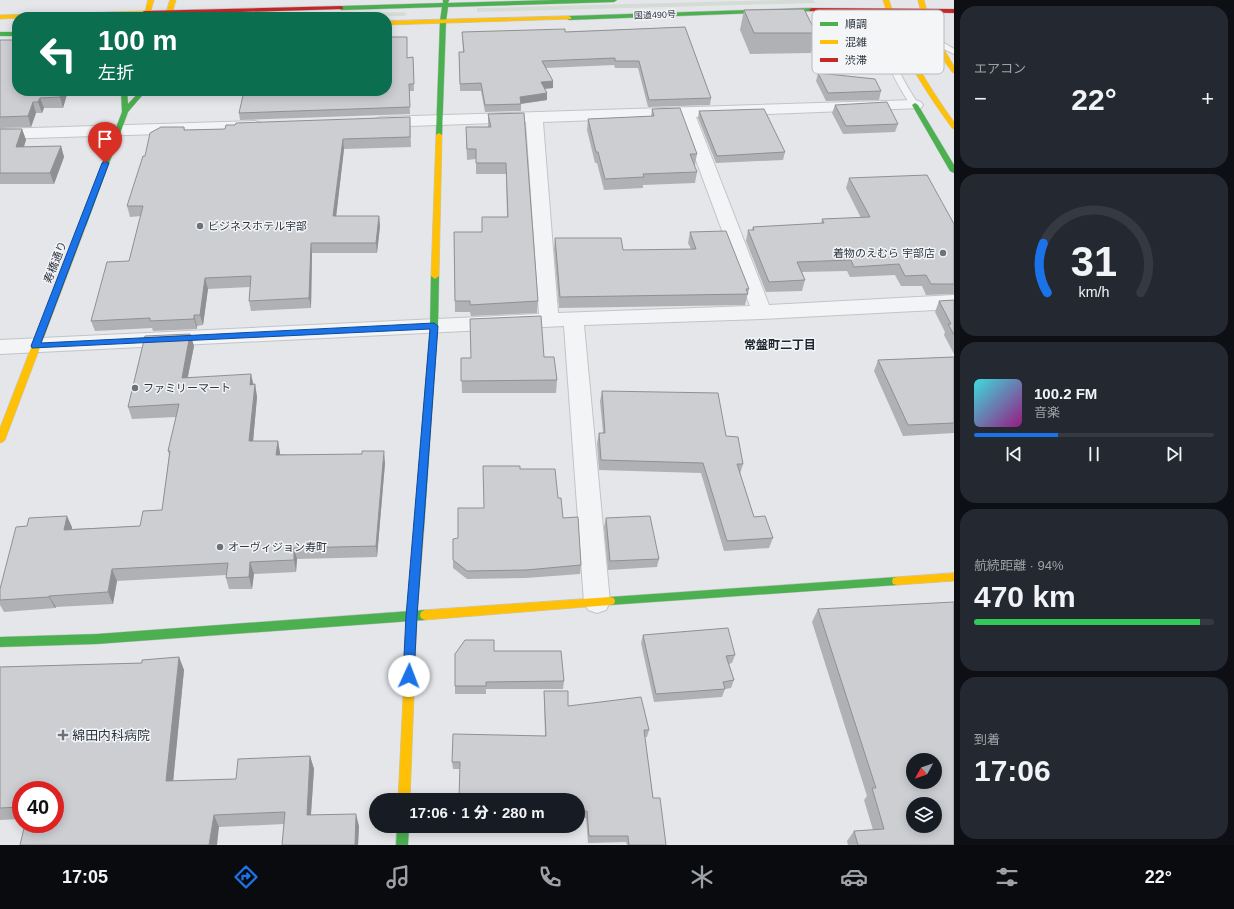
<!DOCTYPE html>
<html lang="ja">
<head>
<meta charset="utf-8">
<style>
  body { margin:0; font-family:Arial,"Noto Sans JP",sans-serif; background:#242831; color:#f1f3f6; height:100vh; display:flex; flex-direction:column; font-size:15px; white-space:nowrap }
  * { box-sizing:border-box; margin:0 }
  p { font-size:13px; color:#9ea1a6 }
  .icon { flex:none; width:22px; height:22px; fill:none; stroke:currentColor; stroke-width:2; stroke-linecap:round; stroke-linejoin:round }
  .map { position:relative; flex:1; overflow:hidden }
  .side { display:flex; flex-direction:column; gap:6px; padding:6px; background:#0d0f14; width:280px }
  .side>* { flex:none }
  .guide { position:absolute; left:12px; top:12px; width:380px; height:84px; border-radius:16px; box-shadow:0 2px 10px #0003; background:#0b6e4f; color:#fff; overflow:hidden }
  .needle { width:26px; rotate:230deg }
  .buttons { position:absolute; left:906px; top:753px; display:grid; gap:8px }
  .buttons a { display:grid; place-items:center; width:36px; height:36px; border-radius:50%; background:#171b24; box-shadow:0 2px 10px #0003; font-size:20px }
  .speed { position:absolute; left:12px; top:781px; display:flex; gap:8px; font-size:20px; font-weight:700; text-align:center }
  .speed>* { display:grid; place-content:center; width:52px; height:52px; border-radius:50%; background:#171b24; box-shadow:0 2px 10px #0003; line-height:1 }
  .speed .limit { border:6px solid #d22; background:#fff; color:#111 }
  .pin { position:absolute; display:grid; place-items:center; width:34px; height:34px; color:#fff; margin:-41px -17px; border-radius:50% 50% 50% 0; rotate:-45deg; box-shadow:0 0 4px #0007 }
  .pin .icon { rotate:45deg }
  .me { position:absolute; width:44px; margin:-22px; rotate:2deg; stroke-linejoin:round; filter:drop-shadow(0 0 3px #0008) }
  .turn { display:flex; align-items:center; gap:14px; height:84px; padding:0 20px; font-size:18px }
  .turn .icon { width:52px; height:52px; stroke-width:2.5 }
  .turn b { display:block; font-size:28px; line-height:34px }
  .big { font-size:30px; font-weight:800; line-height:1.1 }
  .side .card { flex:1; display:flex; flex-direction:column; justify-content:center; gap:6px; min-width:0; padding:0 14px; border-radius:16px; background:#242831 }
  .side .dial { align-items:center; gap:0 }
  .dial svg { height:104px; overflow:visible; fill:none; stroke:#363941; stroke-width:7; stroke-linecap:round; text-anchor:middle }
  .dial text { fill:#f1f3f6; stroke:none }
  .song { display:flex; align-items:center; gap:12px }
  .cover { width:48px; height:48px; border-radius:6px; background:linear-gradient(135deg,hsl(180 70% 55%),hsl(310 70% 35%)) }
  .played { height:4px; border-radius:2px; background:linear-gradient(90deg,#1a73e8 35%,#363941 35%) }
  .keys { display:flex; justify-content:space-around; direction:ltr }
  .heat { display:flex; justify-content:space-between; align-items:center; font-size:22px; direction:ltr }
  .charge { height:6px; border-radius:3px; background:linear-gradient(90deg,#34c759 94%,#363941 0) }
  .trip { position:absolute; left:369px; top:793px; width:216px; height:40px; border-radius:20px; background:#171b24; box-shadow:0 2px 10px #0003; font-weight:800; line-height:40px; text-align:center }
  .dock { display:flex; height:64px; justify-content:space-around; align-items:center; background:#090b0e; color:#9ea1a6 }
  .dock .icon { width:28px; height:28px }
  .dock .on { color:#1a73e8 }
  .dock b { font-size:18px; color:#f1f3f6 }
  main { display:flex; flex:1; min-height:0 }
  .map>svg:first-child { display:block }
</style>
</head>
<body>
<main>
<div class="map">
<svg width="954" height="845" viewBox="0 0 954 845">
  <rect width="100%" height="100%" fill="#e4e6e9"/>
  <!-- green -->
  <path fill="#d5dcd5" d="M781,0H813L815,3L477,12V8Z
    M404,12L407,14L404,16L220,17Z"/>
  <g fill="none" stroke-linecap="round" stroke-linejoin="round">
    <!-- lane casing -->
    <g stroke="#c3c4c7" stroke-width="2">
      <path id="lane" d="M897,38H900L904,40L892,49C897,70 907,87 919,105L918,107H912C899,88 889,70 884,48Z
        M930,38H936L954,49V54L930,42Z"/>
    </g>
    <!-- street casing -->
    <g stroke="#c3c4c7" stroke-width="2">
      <path id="street" d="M915,100L921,102L923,105L921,108L696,117L769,305L954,295V309L762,319L584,325L610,602L606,610L597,613L588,610L584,602L564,326L0,354V340L539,314L526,122L381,127L375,125L373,122L375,119L381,117ZM680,117L750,306L558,313L543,122Z
        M255,121L261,123L263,126L261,129L255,131L0,139V129Z"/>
    </g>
    <!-- fast casing -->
    <g stroke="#c3c4c7" stroke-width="1">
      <path id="fast" d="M443,0H449L448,3L555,0H617L614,2L448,7L446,21L442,135L439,137L436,135L440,21L442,7L341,10L338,8L341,6L443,3Z
        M812,8L815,10L814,11L569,20L566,18L569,16Z
        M0,32H17V36H0Z
        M121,91H127L128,104L140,91H146L128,112L86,226L82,228H79L78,226L122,112Z
        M915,103L918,105L954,165V173L950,171L912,105Z
        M435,273L439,276L438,326L424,529L422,532L419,533L416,532L414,529L430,326L431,276Z
        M897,577L901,578L902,581L901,584L897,585L610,605L606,604L605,601L606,598L610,597Z
        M425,610L429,612L430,615L429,618L425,620L97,644L0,647V637L97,634Z
        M397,826H409L408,845H396Z"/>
    </g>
    <!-- slow casing -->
    <g stroke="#c3c4c7" stroke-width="1">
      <path id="slow" d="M148,0H154L149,17H143L144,15L17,17V18L0,19V15L145,11Z
        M170,0H176L171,17H165Z
        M883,0H889C903,45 927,84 954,122V129L952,128C923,88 897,48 883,0Z
        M918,0H924L932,29L954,66V73L952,72C936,50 923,27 918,0Z
        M569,16L571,17V19L387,25V21Z
        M439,133L442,135L439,276L435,279L431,276L436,135Z
        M79,224H82L86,226L5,440L3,442L0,443V428Z
        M419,525L422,526L424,529L417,616L410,800H398L407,616L414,529L416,526Z
        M954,573V581L897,585L893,584L892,581L893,578L897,577Z
        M610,597L614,598L615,601L614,604L610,605L425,620L421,618L420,615L421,612L425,610Z"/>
    </g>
    <!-- jam casing -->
    <g stroke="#c3c4c7" stroke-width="1">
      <path id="jam" d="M341,6L343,7V9L144,15L141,13L144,11Z
        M812,8L954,9V13L810,11L809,10Z"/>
    </g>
    <!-- lane -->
    <use href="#lane" fill="#f3f4f5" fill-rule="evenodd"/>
    <!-- street -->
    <use href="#street" fill="#f3f4f5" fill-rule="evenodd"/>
    <!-- fast -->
    <use href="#fast" fill="#4caf50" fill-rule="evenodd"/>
    <!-- slow -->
    <use href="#slow" fill="#ffc107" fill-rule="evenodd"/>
    <!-- jam -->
    <use href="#jam" fill="#c62828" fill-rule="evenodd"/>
  </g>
  <!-- wall -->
  <path fill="#b0b1b4" d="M744,10L816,33L811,53L750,54L740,30Z
    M685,27L711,98L710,105L648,107L638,68H615L614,65L546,68L553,88L545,89L547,93V100L521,104V111L485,112L481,91H460L459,52H463L462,32H565Z
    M0,40L17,91H68L63,108H44L42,113H36L31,127L0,128Z
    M407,44V58L413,57L414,91H409L410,114L240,120L239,113Z
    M818,73L881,91L879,100L826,101L816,81Z
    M835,105L898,124L895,132L843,134L832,113Z
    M652,109L697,154L695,165H694L697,172L695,183L643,185V188L604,190L597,163H595L587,130L588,119L651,117Z
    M699,111L785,152L783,160L716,163L698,118Z
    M524,113L538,301L537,313L471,316L470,312H455L454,232H482V217H507L506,174H476V159L467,160L466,138V127H488V114Z
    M410,117L411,147L344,149L336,216H379L380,226L377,253H312L311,308L251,311L249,301L250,287L208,289L203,325L197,326V329L153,331L152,328L95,331L91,321L129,261L141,216L130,217L127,206L145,156L184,127L185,130L225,129Z
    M0,129H22L26,140L24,147L61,146L64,157L54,184H0Z
    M849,178L954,224V294L926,295L922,286H901L895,275L850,277L847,271L802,272L805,280L802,291L766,292L746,241L748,230H752L753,227L821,224L822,219L861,218L846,188Z
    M690,232L749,289L745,305L559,308L554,249L555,238L623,250L691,249L688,243Z
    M954,300V354L944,335L945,332L935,312L939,301Z
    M190,334L194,346L188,377L255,384L257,397L253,441H278L280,454L385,463L377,557L297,559L296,572L254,574L252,589H229L226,578V575L117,581L113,604L56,607L55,608L4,612L0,605V589L72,527V529L140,526L162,510L169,455L168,451L176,417L132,419L128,407Z
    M544,357L557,380L556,393H462L461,358Z
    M954,357V433L903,436L874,371L878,360Z
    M602,391L726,436L743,464L740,474L754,517L773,538L769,548L724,551L701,473L599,470L597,443L599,433H603L600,401Z
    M520,469L558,498L563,518L581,565L580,574L526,578L467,579L453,568V539L458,538L484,508Z
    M606,518L659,559L657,567L608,570L604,527Z
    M818,609L954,845H848L847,841L854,831L873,830L864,800L867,796L812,622Z
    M643,635L735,655L732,663L729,664L734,680L731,688L725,689L722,697L654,702L641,643Z
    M494,651L564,681L563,689H486V694H455V686Z
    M179,657L184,670L173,781L236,779L310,756L314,769L311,815L359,826L358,845H282L284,824L219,827L55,824L21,790V819L0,820V667L142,663Z
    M544,691L568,706L649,730L647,737H645L653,798L666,845H627L626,842L588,843L586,818L578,817V800L459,769H453L452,762L545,736L544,698Z"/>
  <!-- shaded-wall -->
  <path fill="#909092" d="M553,81V88L541,89V82Z
    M62,91H68L63,108L60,97Z
    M547,93V100L519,104L520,97Z
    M40,98L44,108L42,113L38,102Z
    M33,102L36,113L31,127L28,116Z
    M22,129L26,140L20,158L16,147Z
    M343,139L344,149L335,226L333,216Z
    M61,146L64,157L54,184L50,173Z
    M379,216L380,226L377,253L376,243Z
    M311,243L312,253L311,308L309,298Z
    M205,278L208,289L203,325L200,315Z
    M194,315L197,326V329L194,319Z
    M190,334L194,346L185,390L182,378Z
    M251,374L254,387L250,385Z
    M255,384L257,397L252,453L249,441Z
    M278,441L280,453L278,466L276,455Z
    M384,451L385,463L377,557L376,546Z
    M67,516L72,527L70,541L64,530Z
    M294,548L297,559L296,572L294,560Z
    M250,562L254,574L252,589L249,577Z
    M112,569L117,581L113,604L108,592Z
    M49,596L56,607L55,608L49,597Z
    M179,657L184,670L172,793L166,781Z
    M310,756L314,769L310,827L307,815Z
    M356,814L359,826L358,845H355Z
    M214,815L219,827L217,845H209Z"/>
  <!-- building -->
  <path fill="#cdced1" stroke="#909092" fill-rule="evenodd" d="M804,9L816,33H754L744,10Z
    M685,27L711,98L649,100L639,61H615V58L542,61L553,81L541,82L547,93L520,97L521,104L485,105L481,83L460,84L459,52H464L462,32L565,29V32Z
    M387,37H407V58L413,57L414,84H409L410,107L239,113L244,91H387Z
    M0,40H17V91H62L60,97L40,98L38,102H33L28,116L0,117Z
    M818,73L875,79L881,91L828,93Z
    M887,102L898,124L846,126L835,105Z
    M680,108L697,154H690L697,172L643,174L644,177L605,179L598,152H596L588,119L654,116L652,109Z
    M764,109L785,152L717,156L699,111Z
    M524,113L538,301L470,305V301H455L454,232H482V217H508L506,163H476V149H467L466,127H491L488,114Z
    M410,117V137L343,139L333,216H379L376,243H311L309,298L249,301L251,276L205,278L200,315H194V319L150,321V318L91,321L107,262L129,261L143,206H127L143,156H145L150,133L161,127H184V130L225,129L226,125H235L236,123Z
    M0,129H22L16,147L61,146L50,173H0Z
    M927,175L954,224V284H931L926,275L905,276L899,264L854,267L851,260L797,262L805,280L769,282L748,230H754L753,227L824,223L822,219L870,217L849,178Z
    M726,231L749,289H746L748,294L560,297L555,238H621L623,250L696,249L690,232Z
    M954,300V335L948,324H951L939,301Z
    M541,316L544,357H554L557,380L461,381V358H471L470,319Z
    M190,334L182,378L251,374L250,385L255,384L249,441H278L276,455L362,454V451H384L376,546L294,548V560L250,562L249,577L226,578L228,563L112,569L108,592L49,596V597L0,600V589L16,527L27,526L29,518L67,516L64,530L140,526L143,511L162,510L170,451H168L179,404L128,407L145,336Z
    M954,357V423L908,425L878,360Z
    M602,391L718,393L726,436L738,437L743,464H737L754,517L765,516L773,538L727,541L703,463L601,460L599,433H605Z
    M483,466H520V469H555L558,498H561L563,518L578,517L581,565L526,570L467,571L453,560V539L458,538V508H484Z
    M650,516L659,559L610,561L606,518Z
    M954,602V845H858L854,831L884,829L872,788H876L818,609ZM913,760H935V782H913ZM913,804H935V826H913Z
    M728,628L735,655L726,656L734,680L723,682L725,689L656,694L643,635Z
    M465,640H494V651H561L564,681L486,682V686H455V654Z
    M179,657L166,781L236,779L238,759L310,756L307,815L356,814L355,845H282L285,812L214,815L209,845H20L25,824H55V790H21V807L0,808V667L142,663V660Z
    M544,691H568V706L641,697L649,730H644L653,798H660L666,845H629L628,836H589L587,811H578V800H459L460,762H452L453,734L546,736Z"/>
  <!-- route -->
  <path fill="#1a73e8" stroke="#114b97" d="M105,161L109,163L41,343L434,323L438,326L417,616L414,676L413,680L409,681L405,680L403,676L406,616L430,329L32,348L31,346L102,163Z"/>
  <!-- markers -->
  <g fill="#6d737b" stroke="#f3f5f7" stroke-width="1.5">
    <circle cx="200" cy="226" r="4"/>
    <circle cx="943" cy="253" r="4"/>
    <circle cx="135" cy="388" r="4"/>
    <circle cx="220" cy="547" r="4"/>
    <path d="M61 729h4v4h4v4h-4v4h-4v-4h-4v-4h4z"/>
  </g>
  <g text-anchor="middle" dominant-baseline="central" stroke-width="3" stroke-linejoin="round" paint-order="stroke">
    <!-- far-street labels -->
    <g font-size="9" fill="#2d3540" stroke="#f3f5f7">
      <text transform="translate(655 15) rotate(-2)">国道490号</text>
    </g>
    <!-- poi labels -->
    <g font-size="11" fill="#2d3540" stroke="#f3f5f7" text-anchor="start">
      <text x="208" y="226">ビジネスホテル宇部</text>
      <text x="935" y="253" text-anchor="end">着物のえむら 宇部店</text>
      <text x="143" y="388">ファミリーマート</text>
      <text x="228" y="547">オーヴィジョン寿町</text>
    </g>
    <!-- street labels -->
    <g font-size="11" fill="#2d3540" stroke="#f3f5f7">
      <text transform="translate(55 262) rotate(-69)">寿橋通り</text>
    </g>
    <!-- neighbourhood labels -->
    <g font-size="12" font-weight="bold" fill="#1f2631" stroke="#f3f5f7">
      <text x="780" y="345">常盤町二丁目</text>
    </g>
    <!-- near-poi labels -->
    <g font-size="13" fill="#2d3540" stroke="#f3f5f7" text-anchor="start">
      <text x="72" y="735">綿田内科病院</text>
    </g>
  </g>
  <!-- legend -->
  <rect x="812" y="10" width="132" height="64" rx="6" fill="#f3f5f7" stroke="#b8bbc0" stroke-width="1"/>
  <rect x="820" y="22" width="18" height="4" fill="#4caf50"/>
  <rect x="820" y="40" width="18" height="4" fill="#ffc107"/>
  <rect x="820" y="58" width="18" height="4" fill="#c62828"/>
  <g font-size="11" fill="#2d3540">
    <text x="845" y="28">順調</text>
    <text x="845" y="46">混雑</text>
    <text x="845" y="64">渋滞</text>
  </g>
</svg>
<div class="buttons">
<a><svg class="needle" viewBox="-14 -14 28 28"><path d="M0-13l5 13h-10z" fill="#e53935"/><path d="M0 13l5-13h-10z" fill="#9ea1a6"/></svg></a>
<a><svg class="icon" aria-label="layers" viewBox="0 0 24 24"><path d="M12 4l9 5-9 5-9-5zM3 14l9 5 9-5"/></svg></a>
</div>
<div class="speed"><div class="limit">40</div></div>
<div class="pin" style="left:105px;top:163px;background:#d93025"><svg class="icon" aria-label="arrive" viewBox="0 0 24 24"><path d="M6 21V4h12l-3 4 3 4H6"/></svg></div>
<svg class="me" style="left:409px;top:676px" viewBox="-20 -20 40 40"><circle r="19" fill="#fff"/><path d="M0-13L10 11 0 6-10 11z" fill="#1a73e8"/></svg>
<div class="trip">17:06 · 1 分 · 280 m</div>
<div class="guide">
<div class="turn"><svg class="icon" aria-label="left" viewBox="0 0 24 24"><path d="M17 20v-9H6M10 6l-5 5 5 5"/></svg><div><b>100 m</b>左折</div></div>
</div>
</div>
<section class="side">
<div class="card"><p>エアコン</p>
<div class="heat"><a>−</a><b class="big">22°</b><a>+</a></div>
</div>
<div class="card dial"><svg viewBox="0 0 100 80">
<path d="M14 69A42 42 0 1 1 86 69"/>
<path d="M14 69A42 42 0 0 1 11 31" stroke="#1a73e8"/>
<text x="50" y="56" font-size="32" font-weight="700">31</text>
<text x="50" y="72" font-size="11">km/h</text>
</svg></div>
<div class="card">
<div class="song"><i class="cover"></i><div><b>100.2 FM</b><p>音楽</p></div></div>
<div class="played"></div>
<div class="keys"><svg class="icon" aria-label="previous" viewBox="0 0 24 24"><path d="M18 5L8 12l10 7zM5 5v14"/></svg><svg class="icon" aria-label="pause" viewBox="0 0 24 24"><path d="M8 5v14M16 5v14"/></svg><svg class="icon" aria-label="next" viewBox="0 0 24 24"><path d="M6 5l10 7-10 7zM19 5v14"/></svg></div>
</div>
<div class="card"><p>航続距離 · 94%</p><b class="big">470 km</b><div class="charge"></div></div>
<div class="card"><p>到着</p><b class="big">17:06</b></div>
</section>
</main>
<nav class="dock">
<b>17:05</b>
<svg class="icon on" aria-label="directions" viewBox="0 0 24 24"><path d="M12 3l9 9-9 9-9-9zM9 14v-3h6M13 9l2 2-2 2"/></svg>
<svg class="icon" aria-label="music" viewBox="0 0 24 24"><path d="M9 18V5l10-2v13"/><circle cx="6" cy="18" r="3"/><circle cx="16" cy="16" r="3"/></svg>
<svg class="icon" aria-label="phone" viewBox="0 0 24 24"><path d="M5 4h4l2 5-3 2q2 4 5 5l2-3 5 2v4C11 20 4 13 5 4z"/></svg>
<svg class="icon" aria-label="climate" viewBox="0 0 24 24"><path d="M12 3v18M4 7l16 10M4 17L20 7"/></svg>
<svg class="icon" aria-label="car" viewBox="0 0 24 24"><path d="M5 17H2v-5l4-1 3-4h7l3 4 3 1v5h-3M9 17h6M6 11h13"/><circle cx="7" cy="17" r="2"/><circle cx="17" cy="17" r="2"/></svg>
<svg class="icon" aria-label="filters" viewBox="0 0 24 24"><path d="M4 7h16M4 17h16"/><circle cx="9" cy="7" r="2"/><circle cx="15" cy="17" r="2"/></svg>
<b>22°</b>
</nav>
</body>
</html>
